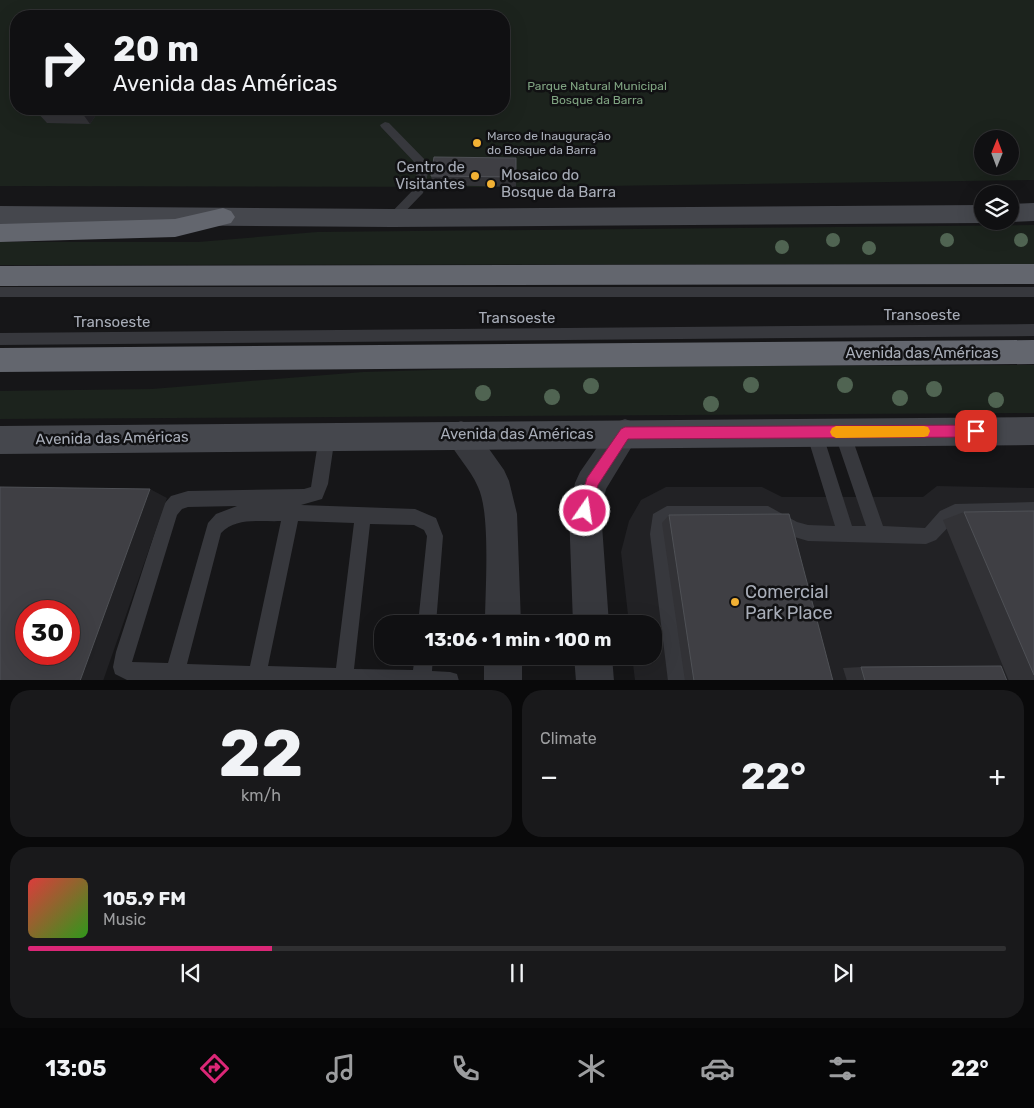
<!DOCTYPE html>
<html lang="en">
<head>
<meta charset="utf-8">
<style>
  body { margin:0; font-family:Rubik,sans-serif; background:#19191b; color:#f1f3f6; height:100vh; display:flex; flex-direction:column; font-size:19px; white-space:nowrap }
  * { box-sizing:border-box; margin:0 }
  p { font-size:16px; color:#9c9d9f }
  .icon { flex:none; width:28px; height:28px; fill:none; stroke:currentColor; stroke-width:2; stroke-linecap:round; stroke-linejoin:round }
  .map { position:relative; height:680px; overflow:hidden }
  .sheet { display:flex; flex-direction:column; gap:10px; padding:10px; background:#09090a; flex:1 }
  .sheet>* { flex:none }
  .banner { position:absolute; left:10px; top:10px; width:500px; height:105px; border-radius:20px; box-shadow:0 5px 20px #0002,0 0 0 1px #303032; background:#101012; color:#f1f3f6; overflow:hidden }
  .needle { width:32px; rotate:1deg }
  .controls { position:absolute; left:974px; top:130px; display:grid; gap:10px }
  .controls a { display:grid; place-items:center; width:45px; height:45px; border-radius:50%; background:#101012; box-shadow:0 5px 20px #0002,0 0 0 1px #303032; font-size:25px }
  .speed { position:absolute; left:15px; top:600px; display:flex; gap:10px; font-size:25px; font-weight:700; text-align:center }
  .speed>* { display:grid; place-content:center; width:65px; height:65px; border-radius:50%; background:#101012; box-shadow:0 5px 20px #0002,0 0 0 1px #303032; line-height:1 }
  .speed .limit { border:8px solid #d22; background:#fff; color:#111 }
  .pin { position:absolute; display:grid; place-items:center; width:42px; height:42px; color:#fff; margin:-21px; border-radius:10px; box-shadow:0 2px 8px #0006 }
  .me { position:absolute; width:55px; margin:-28px; rotate:13deg; stroke-linejoin:round; filter:drop-shadow(0 0 4px #0008) }
  .turn { display:flex; align-items:center; gap:18px; height:105px; padding:0 20px; font-size:22px }
  .turn .icon { width:65px; height:65px; stroke-width:2.5 }
  .turn b { display:block; font-size:35px; line-height:42px }
  .big { font-size:38px; font-weight:700; line-height:1.1 }
  .sheet .card { flex:1; display:flex; flex-direction:column; justify-content:center; gap:8px; min-width:0; padding:0 18px; border-radius:20px; background:#19191b }
  .sheet .dial { align-items:center; gap:0 }
  .dial b { font-size:65px; line-height:1 }
  .song { display:flex; align-items:center; gap:15px }
  .cover { width:60px; height:60px; border-radius:8px; background:linear-gradient(135deg,hsl(0 70% 55%),hsl(110 70% 35%)) }
  .played { height:5px; border-radius:2px; background:linear-gradient(90deg,#db2777 25%,#303032 25%) }
  .keys { display:flex; justify-content:space-around; direction:ltr }
  .heat { display:flex; justify-content:space-between; align-items:center; font-size:28px; direction:ltr }
  .sheet .tiles { flex:1; display:grid; gap:10px; grid-template-columns:1fr 1fr }
  .card:last-child { grid-column:span 2 }
  .trip { position:absolute; left:374px; top:615px; width:288px; height:50px; border-radius:20px; background:#101012; box-shadow:0 5px 20px #0002,0 0 0 1px #303032; font-weight:700; line-height:50px; text-align:center }
  .menu { display:flex; height:80px; justify-content:space-around; align-items:center; background:#060607; color:#9c9d9f }
  .menu .icon { width:35px; height:35px }
  .menu .on { color:#db2777 }
  .menu b { font-size:22px; color:#f1f3f6 }
  .map>svg:first-child { display:block }
</style>
</head>
<body>
<div class="map">
<svg width="1034" height="681" viewBox="0 0 1034 681">
  <rect width="100%" height="100%" fill="#161618"/>
  <!-- built -->
  <path fill="#222225" d="M937,486L1034,488V680H635L632,656H652V624H629L621,552L629,521L641,500L666,487H762L782,497H923Z"/>
  <!-- green -->
  <path fill="#1c231d" fill-rule="evenodd" d="M0,0H1034V180L530,187L0,186ZM16,16H504V109H16ZM982,139H1010V166H982Z
    M1034,225V264L0,265V242H198L317,232Z
    M1034,365V413L0,419V391L152,389L363,372L535,367Z"/>
  <g fill="none" stroke-linecap="round" stroke-linejoin="round">
    <!-- lane -->
    <path fill="#37383d" fill-rule="evenodd" d="M385,122L389,123L430,165L423,193L396,221L392,222L386,218L414,189L418,166L381,127L380,125Z
      M0,287H1034V297H0Z
      M1034,324V336L0,345V333Z
      M814,425L819,427L822,432L852,526H866L834,432L837,427L842,425L847,427L850,432L883,526L925,528L940,511L955,504L1034,502V518L955,520L936,540L926,544L808,541L788,535L766,522H670L667,524L666,534L687,681H668L650,534L653,514L667,506H768L797,522L808,525L835,526L806,432L809,427Z
      M327,429L332,431L335,436L328,484L322,499L301,505L415,509L436,518L443,536L436,624H418L427,536L424,530L414,525L370,524L354,669L413,670L415,656H433L432,671L450,672L457,674L459,681H129L115,674L113,667L116,652L164,504L171,496L188,491L304,489L311,487L319,436L322,431ZM237,506L216,514L208,523L168,663L132,662L177,515L182,509L188,507ZM281,521L250,666L187,664L221,533C236,517 261,522 281,521ZM298,521L354,523L336,668L268,666Z"/>
    <!-- street -->
    <path fill="#37383d" fill-rule="evenodd" d="M625,419L636,423L640,433L606,489L601,511L609,624H573L569,511L575,483L580,472L614,423Z
      M461,421L472,425L504,470L509,481L517,514L521,624H485C485,591 491,514 478,487C470,468 454,454 446,435L450,425Z
      M484,656H522V681H484Z
      M574,656H612L614,681H576Z"/>
    <!-- secondary -->
    <path fill="#45474d" fill-rule="evenodd" d="M1034,203V221L1010,222L1009,221L1010,204Z
      M982,205V221H986L982,223L392,227L0,224V206L392,209Z
      M1034,417V445L0,454V426Z"/>
    <!-- highway -->
    <path fill="#63666e" fill-rule="evenodd" d="M223,208L231,211L235,217L231,223L175,237L0,242V224L175,219Z
      M1034,264V284L0,286V266Z
      M1034,340V364L0,372V348Z"/>
  </g>
  <!-- trees -->
  <g fill="#506452">
    <circle cx="833" cy="240" r="7"/>
    <circle cx="947" cy="240" r="7"/>
    <circle cx="1021" cy="240" r="7"/>
    <circle cx="782" cy="247" r="7"/>
    <circle cx="869" cy="248" r="7"/>
    <circle cx="751" cy="385" r="8"/>
    <circle cx="845" cy="385" r="8"/>
    <circle cx="591" cy="386" r="8"/>
    <circle cx="934" cy="389" r="8"/>
    <circle cx="483" cy="393" r="8"/>
    <circle cx="552" cy="397" r="8"/>
    <circle cx="900" cy="398" r="8"/>
    <circle cx="996" cy="400" r="8"/>
    <circle cx="711" cy="404" r="8"/>
  </g>
  <!-- wall -->
  <path fill="#323236" d="M36,109H107L103,115H96L90,124L47,123L35,110Z
    M516,158V187L433,185L431,176Z
    M1034,511V681H1009L943,520L964,512Z
    M669,515L833,681H685L662,523Z
    M861,667L1007,681H847L843,668Z"/>
  <!-- shaded-wall -->
  <path fill="#212124" d="M81,109H91L96,115L90,124L80,110Z
    M98,109H107L103,115Z
    M150,489L167,498L103,681H80Z"/>
  <!-- building -->
  <path fill="#3f3f44" stroke="#4f5156" fill-rule="evenodd" d="M36,109H81L80,110H35Z
    M434,157L516,158V177L431,176Z
    M0,487L150,489L80,681H0ZM26,611H69V654H26Z
    M1034,511V675L964,512Z
    M789,514L833,681H694L669,515Z
    M1001,666L1007,681H865L861,667Z"/>
  <!-- route -->
  <path fill="#db2777" stroke="#8e194d" d="M976,425L981,427L983,431L981,435L976,437L628,439L598,485L590,516L585,518L580,516L578,511L587,478L621,429L625,427Z"/>
  <!-- slow -->
  <path fill="#f59e0b" d="M836,426H924L928,427L930,431L928,436L924,437L836,438L832,436L830,432L832,428Z"/>
  <!-- markers -->
  <g fill="#f2b134" stroke="#111113" stroke-width="2">
    <circle cx="477" cy="143" r="5"/>
    <circle cx="475" cy="176" r="5"/>
    <circle cx="491" cy="184" r="5"/>
    <circle cx="735" cy="602" r="5"/>
  </g>
  <g text-anchor="middle" dominant-baseline="central" stroke-width="5" stroke-linejoin="round" paint-order="stroke">
    <!-- far-park labels -->
    <g font-size="12" fill="#7fa381" stroke="#111113">
      <text x="597" y="86">Parque Natural Municipal<tspan x="597" dy="14">Bosque da Barra</tspan></text>
    </g>
    <!-- far-poi labels -->
    <g font-size="12" fill="#a8adb8" stroke="#111113" text-anchor="start">
      <text x="487" y="136">Marco de Inauguração<tspan x="487" dy="14">do Bosque da Barra</tspan></text>
    </g>
    <!-- poi labels -->
    <g font-size="15" fill="#a8adb8" stroke="#111113" text-anchor="end">
      <text x="465" y="167">Centro de<tspan x="465" dy="17">Visitantes</tspan></text>
      <text x="501" y="175" text-anchor="start">Mosaico do<tspan x="501" dy="17">Bosque da Barra</tspan></text>
    </g>
    <!-- street labels -->
    <g font-size="15" fill="#a8adb8" stroke="#111113">
      <text x="922" y="315">Transoeste</text>
      <text x="517" y="318">Transoeste</text>
      <text x="112" y="322">Transoeste</text>
      <text x="922" y="353">Avenida das Américas</text>
      <text x="517" y="434">Avenida das Américas</text>
      <text transform="translate(112 438) rotate(-1)">Avenida das Américas</text>
    </g>
    <!-- near-poi labels -->
    <g font-size="18" fill="#a8adb8" stroke="#111113" text-anchor="start">
      <text x="745" y="592">Comercial<tspan x="745" dy="21">Park Place</tspan></text>
    </g>
  </g>
</svg>
<div class="controls">
<a><svg class="needle" viewBox="-14 -14 28 28"><path d="M0-13l5 13h-10z" fill="#e53935"/><path d="M0 13l5-13h-10z" fill="#9c9d9f"/></svg></a>
<a><svg class="icon" aria-label="layers" viewBox="0 0 24 24"><path d="M12 4l9 5-9 5-9-5zM3 14l9 5 9-5"/></svg></a>
</div>
<div class="speed"><div class="limit">30</div></div>
<div class="pin" style="left:976px;top:431px;background:#d93025"><svg class="icon" aria-label="arrive" viewBox="0 0 24 24"><path d="M6 21V4h12l-3 4 3 4H6"/></svg></div>
<svg class="me" style="left:585px;top:511px" viewBox="-20 -20 40 40"><circle r="17" fill="#db2777" stroke="#fff" stroke-width="3"/><path d="M0-11L8 9 0 5-8 9z" fill="#fff"/></svg>
<div class="trip">13:06 · 1 min · 100 m</div>
<div class="banner">
<div class="turn"><svg class="icon" aria-label="right" viewBox="0 0 24 24"><path d="M7 20v-9h11M14 6l5 5-5 5"/></svg><div><b>20 m</b>Avenida das Américas</div></div>
</div>
</div>
<section class="sheet">
<div class="tiles">
<div class="card dial"><b>22</b><p>km/h</p></div>
<div class="card"><p>Climate</p>
<div class="heat"><a>−</a><b class="big">22°</b><a>+</a></div>
</div>
<div class="card">
<div class="song"><i class="cover"></i><div><b>105.9 FM</b><p>Music</p></div></div>
<div class="played"></div>
<div class="keys"><svg class="icon" aria-label="previous" viewBox="0 0 24 24"><path d="M18 5L8 12l10 7zM5 5v14"/></svg><svg class="icon" aria-label="pause" viewBox="0 0 24 24"><path d="M8 5v14M16 5v14"/></svg><svg class="icon" aria-label="next" viewBox="0 0 24 24"><path d="M6 5l10 7-10 7zM19 5v14"/></svg></div>
</div>
</div>
</section>
<nav class="menu">
<b>13:05</b>
<svg class="icon on" aria-label="directions" viewBox="0 0 24 24"><path d="M12 3l9 9-9 9-9-9zM9 14v-3h6M13 9l2 2-2 2"/></svg>
<svg class="icon" aria-label="music" viewBox="0 0 24 24"><path d="M9 18V5l10-2v13"/><circle cx="6" cy="18" r="3"/><circle cx="16" cy="16" r="3"/></svg>
<svg class="icon" aria-label="phone" viewBox="0 0 24 24"><path d="M5 4h4l2 5-3 2q2 4 5 5l2-3 5 2v4C11 20 4 13 5 4z"/></svg>
<svg class="icon" aria-label="climate" viewBox="0 0 24 24"><path d="M12 3v18M4 7l16 10M4 17L20 7"/></svg>
<svg class="icon" aria-label="car" viewBox="0 0 24 24"><path d="M5 17H2v-5l4-1 3-4h7l3 4 3 1v5h-3M9 17h6M6 11h13"/><circle cx="7" cy="17" r="2"/><circle cx="17" cy="17" r="2"/></svg>
<svg class="icon" aria-label="filters" viewBox="0 0 24 24"><path d="M4 7h16M4 17h16"/><circle cx="9" cy="7" r="2"/><circle cx="15" cy="17" r="2"/></svg>
<b>22°</b>
</nav>
</body>
</html>
